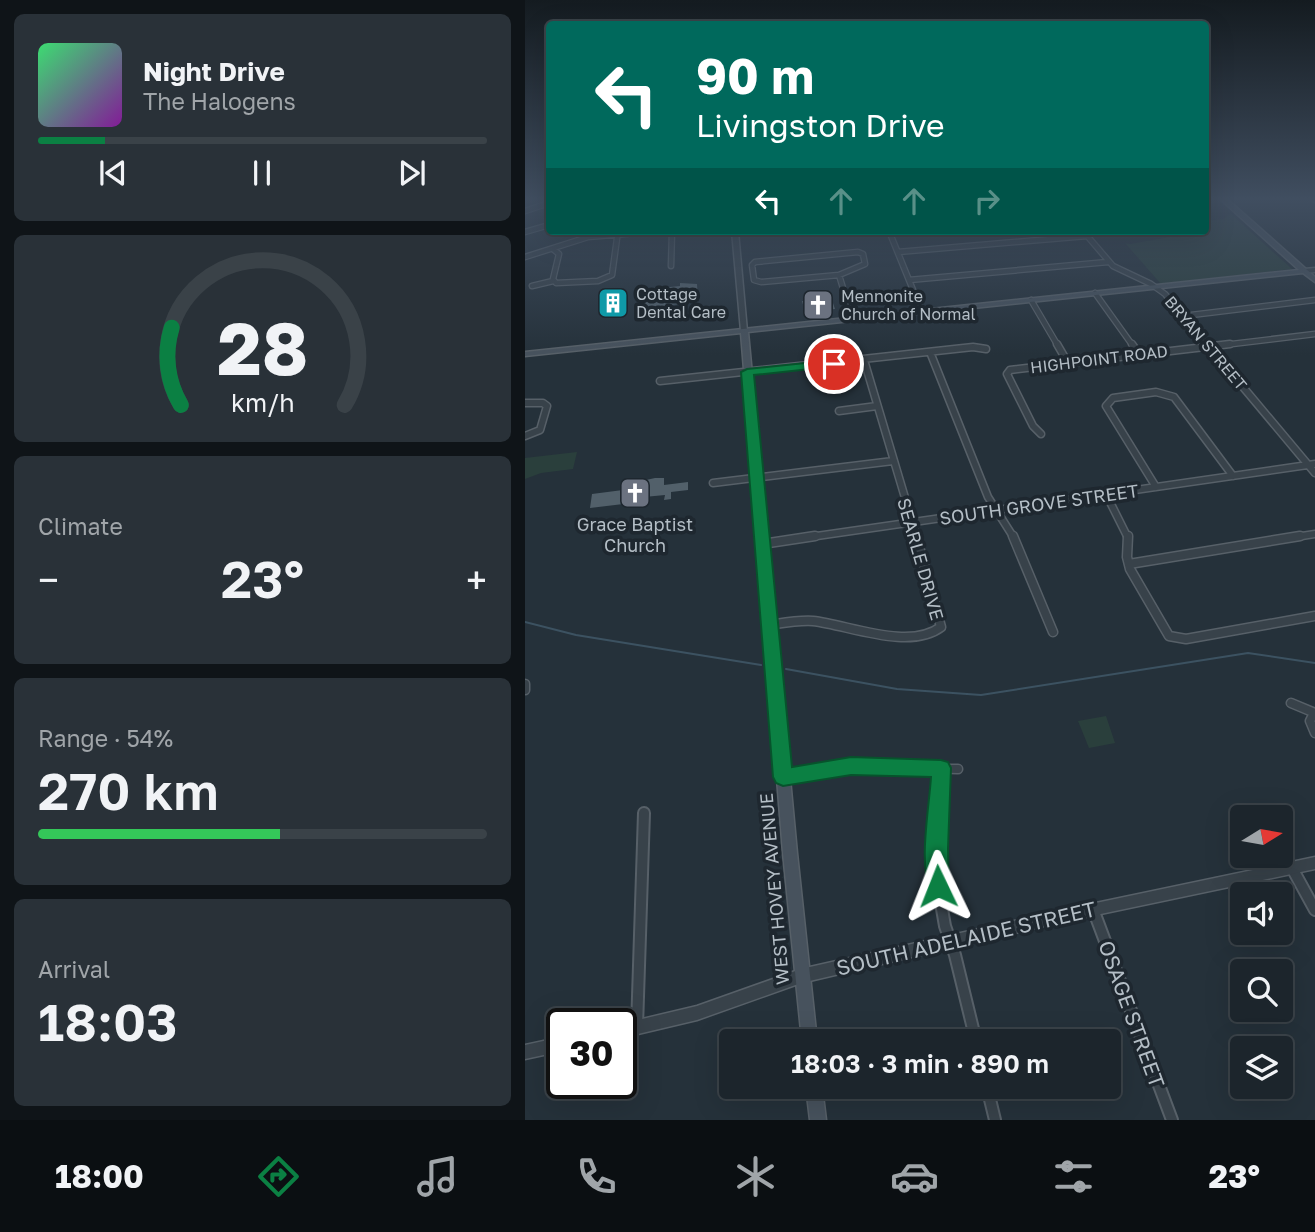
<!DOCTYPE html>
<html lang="en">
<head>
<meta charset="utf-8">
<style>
  body { margin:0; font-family:"Golos Text",sans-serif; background:#293138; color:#f1f3f6; height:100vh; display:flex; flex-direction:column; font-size:26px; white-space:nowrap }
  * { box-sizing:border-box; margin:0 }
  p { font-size:23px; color:#a0a5a9 }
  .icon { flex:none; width:38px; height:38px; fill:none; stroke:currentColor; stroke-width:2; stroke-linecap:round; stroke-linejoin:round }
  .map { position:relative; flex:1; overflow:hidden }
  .side { display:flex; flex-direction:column; gap:14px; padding:14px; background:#0f1418; width:525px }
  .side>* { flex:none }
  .banner { position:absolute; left:21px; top:21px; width:663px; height:214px; border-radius:7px; box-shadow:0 7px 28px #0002,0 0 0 2px #3a4248; background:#00695c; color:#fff; overflow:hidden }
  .needle { width:46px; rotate:79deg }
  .controls { position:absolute; left:705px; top:805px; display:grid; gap:14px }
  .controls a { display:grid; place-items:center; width:63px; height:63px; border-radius:7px; background:#1c252c; box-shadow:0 7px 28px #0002,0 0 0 2px #3a4248; font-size:35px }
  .speed { position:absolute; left:21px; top:1008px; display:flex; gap:14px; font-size:35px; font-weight:700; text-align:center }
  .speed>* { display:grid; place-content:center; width:91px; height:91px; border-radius:50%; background:#1c252c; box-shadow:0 7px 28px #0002,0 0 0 2px #3a4248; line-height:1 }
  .speed .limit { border:4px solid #111; border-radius:10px; background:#fff; color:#111 }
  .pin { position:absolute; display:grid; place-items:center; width:60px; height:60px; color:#fff; margin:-30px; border:4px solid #fff; border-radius:50%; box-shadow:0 2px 7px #0007 }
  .me { position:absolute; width:77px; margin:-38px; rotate:358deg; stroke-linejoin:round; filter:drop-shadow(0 0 5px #0008) }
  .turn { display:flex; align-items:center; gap:24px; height:147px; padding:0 35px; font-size:32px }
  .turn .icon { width:91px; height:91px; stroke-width:2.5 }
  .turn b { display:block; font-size:49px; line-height:60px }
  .lanes { display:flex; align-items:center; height:66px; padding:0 35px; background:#0003; justify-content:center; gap:35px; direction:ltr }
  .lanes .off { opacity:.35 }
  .big { font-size:52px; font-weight:600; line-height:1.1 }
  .side .tile { flex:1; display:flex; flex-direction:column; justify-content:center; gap:10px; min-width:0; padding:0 24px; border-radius:10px; background:#293138 }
  .side .dial { align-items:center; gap:0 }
  .dial svg { height:182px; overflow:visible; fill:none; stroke:#3a4248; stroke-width:7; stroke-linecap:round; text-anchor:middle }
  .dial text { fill:#f1f3f6; stroke:none }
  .song { display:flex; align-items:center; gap:21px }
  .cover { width:84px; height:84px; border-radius:10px; background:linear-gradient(135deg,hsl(140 70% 55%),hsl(290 70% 35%)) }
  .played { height:7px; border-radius:4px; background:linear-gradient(90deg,#0b8043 15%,#3a4248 15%) }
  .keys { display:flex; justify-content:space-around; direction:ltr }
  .heat { display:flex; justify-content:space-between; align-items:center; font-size:38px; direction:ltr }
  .charge { height:10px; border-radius:5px; background:linear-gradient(90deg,#34c759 54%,#3a4248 0) }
  .trip { position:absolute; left:194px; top:1029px; width:402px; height:70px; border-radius:7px; background:#1c252c; box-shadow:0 7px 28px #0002,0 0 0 2px #3a4248; font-weight:600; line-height:70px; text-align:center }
  .tab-bar { display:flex; height:112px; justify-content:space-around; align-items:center; background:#0b0f12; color:#a0a5a9 }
  .tab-bar .icon { width:49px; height:49px }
  .tab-bar .active { color:#0b8043 }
  .tab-bar b { font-size:32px; color:#f1f3f6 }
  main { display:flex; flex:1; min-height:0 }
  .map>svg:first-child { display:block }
</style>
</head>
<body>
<main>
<section class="side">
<div class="tile">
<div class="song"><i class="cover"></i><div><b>Night Drive</b><p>The Halogens</p></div></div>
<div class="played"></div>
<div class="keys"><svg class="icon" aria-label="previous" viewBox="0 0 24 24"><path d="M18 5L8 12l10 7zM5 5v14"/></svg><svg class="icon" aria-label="pause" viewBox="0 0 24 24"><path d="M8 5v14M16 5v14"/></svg><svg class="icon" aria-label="next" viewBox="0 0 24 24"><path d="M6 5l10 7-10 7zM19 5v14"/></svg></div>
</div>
<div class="tile dial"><svg viewBox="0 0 100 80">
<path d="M14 69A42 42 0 1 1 86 69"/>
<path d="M14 69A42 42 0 0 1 10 35" stroke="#0b8043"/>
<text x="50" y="56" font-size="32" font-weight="700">28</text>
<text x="50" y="72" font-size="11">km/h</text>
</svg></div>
<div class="tile"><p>Climate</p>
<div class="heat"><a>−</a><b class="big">23°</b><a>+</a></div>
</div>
<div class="tile"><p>Range · 54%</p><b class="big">270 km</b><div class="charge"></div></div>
<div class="tile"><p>Arrival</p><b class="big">18:03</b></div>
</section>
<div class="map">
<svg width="790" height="1120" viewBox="0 0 790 1120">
  <rect width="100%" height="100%" fill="#25313a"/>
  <!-- green -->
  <path fill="#2a3f3c" d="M706,214L767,269L636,284L600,243L605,244L645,237L649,231H681V221L698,219Z
    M52,452L48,469L16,473L0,479V458Z
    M581,716L590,743L564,748L553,721Z"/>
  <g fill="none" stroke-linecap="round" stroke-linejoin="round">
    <!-- stream -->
    <path stroke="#3c5261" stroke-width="2" d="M0,622L51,635L236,665
      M261,669L372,689L456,695L723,653L790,663"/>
  </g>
  <!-- building -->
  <path fill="#52606a" d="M155,283L172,284L173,302L120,308L121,306L113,307L115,290L155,286Z
    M305,294L310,309L280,312L277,301H284L283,297Z
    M130,478H139V485L163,482V490L146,492V499L139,500L140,495L119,497L115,502L65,508L67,494L121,487V480Z"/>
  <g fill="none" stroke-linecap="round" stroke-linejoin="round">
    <!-- minor-far3 casing -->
    <g stroke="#576068" stroke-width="7">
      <path id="minor-far3" d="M787,198L790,200
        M0,211L24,203
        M364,231L397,312
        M558,231L588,266L626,284L640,294L683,346
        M0,232L24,225
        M28,249L34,254L28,279L31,283L73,281L87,275L93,231
        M333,252L338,254L340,264L314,275L236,282L229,280L227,265L230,262Z
        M373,252L562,236
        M0,257L63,237L134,231
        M146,266L147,231
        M314,275L324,308L331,319
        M384,280L583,262
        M7,286L28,281
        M570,293L608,346
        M506,300L533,346
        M658,316L790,300
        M690,346L790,334"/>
    </g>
    <!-- minor-far2 casing -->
    <g stroke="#576068" stroke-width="9">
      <path id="minor-far2" d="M532,344L543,363
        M607,344L614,354
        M682,344L790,473
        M405,352L463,497L489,538
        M339,360L392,538
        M135,381L448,347L461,349
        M0,403H18L22,406L15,430L0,436
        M314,411L352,406
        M516,434L508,426L482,374L485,370L705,344
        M188,483L368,461
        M631,487L581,406L588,398L631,392L649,397L708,476
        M581,494L603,538
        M278,538L790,464
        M764,538L790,534"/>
    </g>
    <!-- minor-far1 casing -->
    <g stroke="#576068" stroke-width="11">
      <path id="minor-far1" d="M488,536L528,632
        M603,536L602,557L605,569L644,636L661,639L790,616
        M237,544L290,536
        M604,564L775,536
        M244,625C258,623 273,620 288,621C324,625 384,651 416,627L391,536
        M0,684V690
        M766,703L790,713
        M789,713L785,721L790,733
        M258,777L326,766L433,769
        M415,790L416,768"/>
    </g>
    <!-- minor casing -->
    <g stroke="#576068" stroke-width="14">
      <path id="minor" d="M415,789L413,886L420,926L430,955L451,1041
        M767,868L790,910
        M568,909L647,1120
        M112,1027L119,813
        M462,1087L470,1120"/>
    </g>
    <!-- tertiary casing -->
    <g stroke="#576068" stroke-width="3">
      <path id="tertiary" d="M207,231H213L222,331L219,333L216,331Z
        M790,268V272L779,273L776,271L779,269Z
        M790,857V869L528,924L276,983L172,1020L96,1038V1024L172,1006L276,969L528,912Z
        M37,1037V1051L0,1059V1045Z"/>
    </g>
    <!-- secondary casing -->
    <g stroke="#576068" stroke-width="3">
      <path id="secondary" d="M694,198H701L790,277V282L778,273L223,332L272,853L292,1041H277L258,853L216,333L0,356V352L774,270Z
        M281,1087H297L301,1120H285Z"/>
    </g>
    <!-- minor-far3 -->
    <use href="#minor-far3" stroke="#38424a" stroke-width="4.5"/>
    <!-- minor-far2 -->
    <use href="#minor-far2" stroke="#38424a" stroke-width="6"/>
    <!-- minor-far1 -->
    <use href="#minor-far1" stroke="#38424a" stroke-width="8"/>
    <!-- minor -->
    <use href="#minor" stroke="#38424a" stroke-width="10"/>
    <!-- tertiary -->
    <use href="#tertiary" fill="#38424a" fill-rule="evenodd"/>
    <!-- secondary -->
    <use href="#secondary" fill="#47525d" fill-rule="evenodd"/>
  </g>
  <!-- sky -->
  <linearGradient id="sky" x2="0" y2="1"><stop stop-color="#141b20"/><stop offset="0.56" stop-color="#404e60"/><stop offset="1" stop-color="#404e60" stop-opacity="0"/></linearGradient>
  <rect width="790" height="355" fill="url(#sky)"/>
  <!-- route -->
  <path fill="#0b8043" stroke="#07532c" stroke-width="2" d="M309,360L315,364L313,366L229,375L267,767L326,757L416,760L423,762L426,768L423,849L424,886L421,894L413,897L406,894C393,865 404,809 406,777L326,775L258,786L251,783L248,777L216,372L222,369Z"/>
  <!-- icons -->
  <defs>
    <g id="building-square" transform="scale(1.575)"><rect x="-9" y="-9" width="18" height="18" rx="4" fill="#0f9aa8" stroke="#1e272f"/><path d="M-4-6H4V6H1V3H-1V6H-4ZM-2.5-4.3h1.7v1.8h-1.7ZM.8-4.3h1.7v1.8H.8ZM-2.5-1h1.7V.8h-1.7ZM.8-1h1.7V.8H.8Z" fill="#fff"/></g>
    <g id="church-square" transform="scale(1.575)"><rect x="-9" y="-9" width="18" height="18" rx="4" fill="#6b7280" stroke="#1e272f"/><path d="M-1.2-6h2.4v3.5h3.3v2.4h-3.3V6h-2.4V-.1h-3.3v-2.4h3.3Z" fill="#fff"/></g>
  </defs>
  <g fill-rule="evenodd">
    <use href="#building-square" x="88" y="303"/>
    <use href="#church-square" x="293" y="305"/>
    <use href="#church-square" x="110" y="493"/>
  </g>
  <g text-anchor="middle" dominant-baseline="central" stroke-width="7" stroke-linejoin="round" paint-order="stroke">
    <!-- far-poi labels -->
    <g font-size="16" fill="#b4bec6" stroke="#1e272f" text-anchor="start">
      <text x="111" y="294">Cottage<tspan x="111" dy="18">Dental Care</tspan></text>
      <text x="316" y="296">Mennonite<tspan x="316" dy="18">Church of Normal</tspan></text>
    </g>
    <!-- far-street labels -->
    <g font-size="16" fill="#b4bec6" stroke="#1e272f">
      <text transform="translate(681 343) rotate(50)">BRYAN STREET</text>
      <text transform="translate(574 359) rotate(-7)">HIGHPOINT ROAD</text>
    </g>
    <!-- street labels -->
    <g font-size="18" fill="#b4bec6" stroke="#1e272f">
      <text transform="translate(514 504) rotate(-8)">SOUTH GROVE STREET</text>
      <text transform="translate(396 559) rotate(74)">SEARLE DRIVE</text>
      <text transform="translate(249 889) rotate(-95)">WEST HOVEY AVENUE</text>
    </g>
    <!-- poi labels -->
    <g font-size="18" fill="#b4bec6" stroke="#1e272f">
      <text x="110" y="524">Grace Baptist<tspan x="110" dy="21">Church</tspan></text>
    </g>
    <!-- near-street labels -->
    <g font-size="21" fill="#b4bec6" stroke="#1e272f">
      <text transform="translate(441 938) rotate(-13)">SOUTH ADELAIDE STREET</text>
      <text transform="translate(607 1014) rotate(70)">OSAGE STREET</text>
    </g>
  </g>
</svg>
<div class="controls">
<a><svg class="needle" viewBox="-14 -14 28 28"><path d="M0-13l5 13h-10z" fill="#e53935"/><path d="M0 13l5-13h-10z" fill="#a0a5a9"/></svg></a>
<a><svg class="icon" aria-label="sound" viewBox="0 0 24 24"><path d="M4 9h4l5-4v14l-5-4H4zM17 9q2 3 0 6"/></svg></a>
<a><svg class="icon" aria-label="search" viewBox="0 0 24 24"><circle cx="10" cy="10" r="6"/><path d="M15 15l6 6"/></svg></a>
<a><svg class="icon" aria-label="layers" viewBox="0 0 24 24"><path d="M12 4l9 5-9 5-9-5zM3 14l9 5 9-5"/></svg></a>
</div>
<div class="speed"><div class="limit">30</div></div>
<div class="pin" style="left:309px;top:364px;background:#d93025"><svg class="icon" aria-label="arrive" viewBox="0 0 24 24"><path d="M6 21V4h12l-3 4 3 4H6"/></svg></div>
<svg class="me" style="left:413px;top:886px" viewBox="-20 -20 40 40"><path d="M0-17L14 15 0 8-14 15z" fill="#0b8043" stroke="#fff" stroke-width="4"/></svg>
<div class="trip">18:03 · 3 min · 890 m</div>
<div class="banner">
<div class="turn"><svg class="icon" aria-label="left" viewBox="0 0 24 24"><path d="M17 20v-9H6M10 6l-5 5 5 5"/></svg><div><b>90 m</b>Livingston Drive</div></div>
<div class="lanes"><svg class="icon" aria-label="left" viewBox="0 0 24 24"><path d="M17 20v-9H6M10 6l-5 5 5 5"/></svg><svg class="icon off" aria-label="ahead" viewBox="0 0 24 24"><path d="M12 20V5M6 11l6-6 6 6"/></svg><svg class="icon off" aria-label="ahead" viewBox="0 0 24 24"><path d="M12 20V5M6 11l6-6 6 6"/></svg><svg class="icon off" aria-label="right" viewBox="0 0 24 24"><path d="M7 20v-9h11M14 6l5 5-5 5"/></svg></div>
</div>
</div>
</main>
<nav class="tab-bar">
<b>18:00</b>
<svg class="icon active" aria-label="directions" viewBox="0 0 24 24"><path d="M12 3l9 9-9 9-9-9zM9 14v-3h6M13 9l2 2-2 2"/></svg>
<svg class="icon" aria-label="music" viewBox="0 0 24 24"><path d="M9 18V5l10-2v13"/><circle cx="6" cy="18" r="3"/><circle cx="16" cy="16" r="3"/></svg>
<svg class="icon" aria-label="phone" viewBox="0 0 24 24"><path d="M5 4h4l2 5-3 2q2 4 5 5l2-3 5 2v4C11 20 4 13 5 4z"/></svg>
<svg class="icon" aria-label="climate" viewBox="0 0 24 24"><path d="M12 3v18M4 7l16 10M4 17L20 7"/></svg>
<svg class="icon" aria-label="car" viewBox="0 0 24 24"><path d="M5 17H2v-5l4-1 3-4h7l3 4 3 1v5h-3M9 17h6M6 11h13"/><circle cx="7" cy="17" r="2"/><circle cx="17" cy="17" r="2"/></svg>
<svg class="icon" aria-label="filters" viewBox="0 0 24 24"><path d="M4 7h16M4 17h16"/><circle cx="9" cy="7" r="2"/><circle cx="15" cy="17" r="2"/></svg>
<b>23°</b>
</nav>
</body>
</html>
